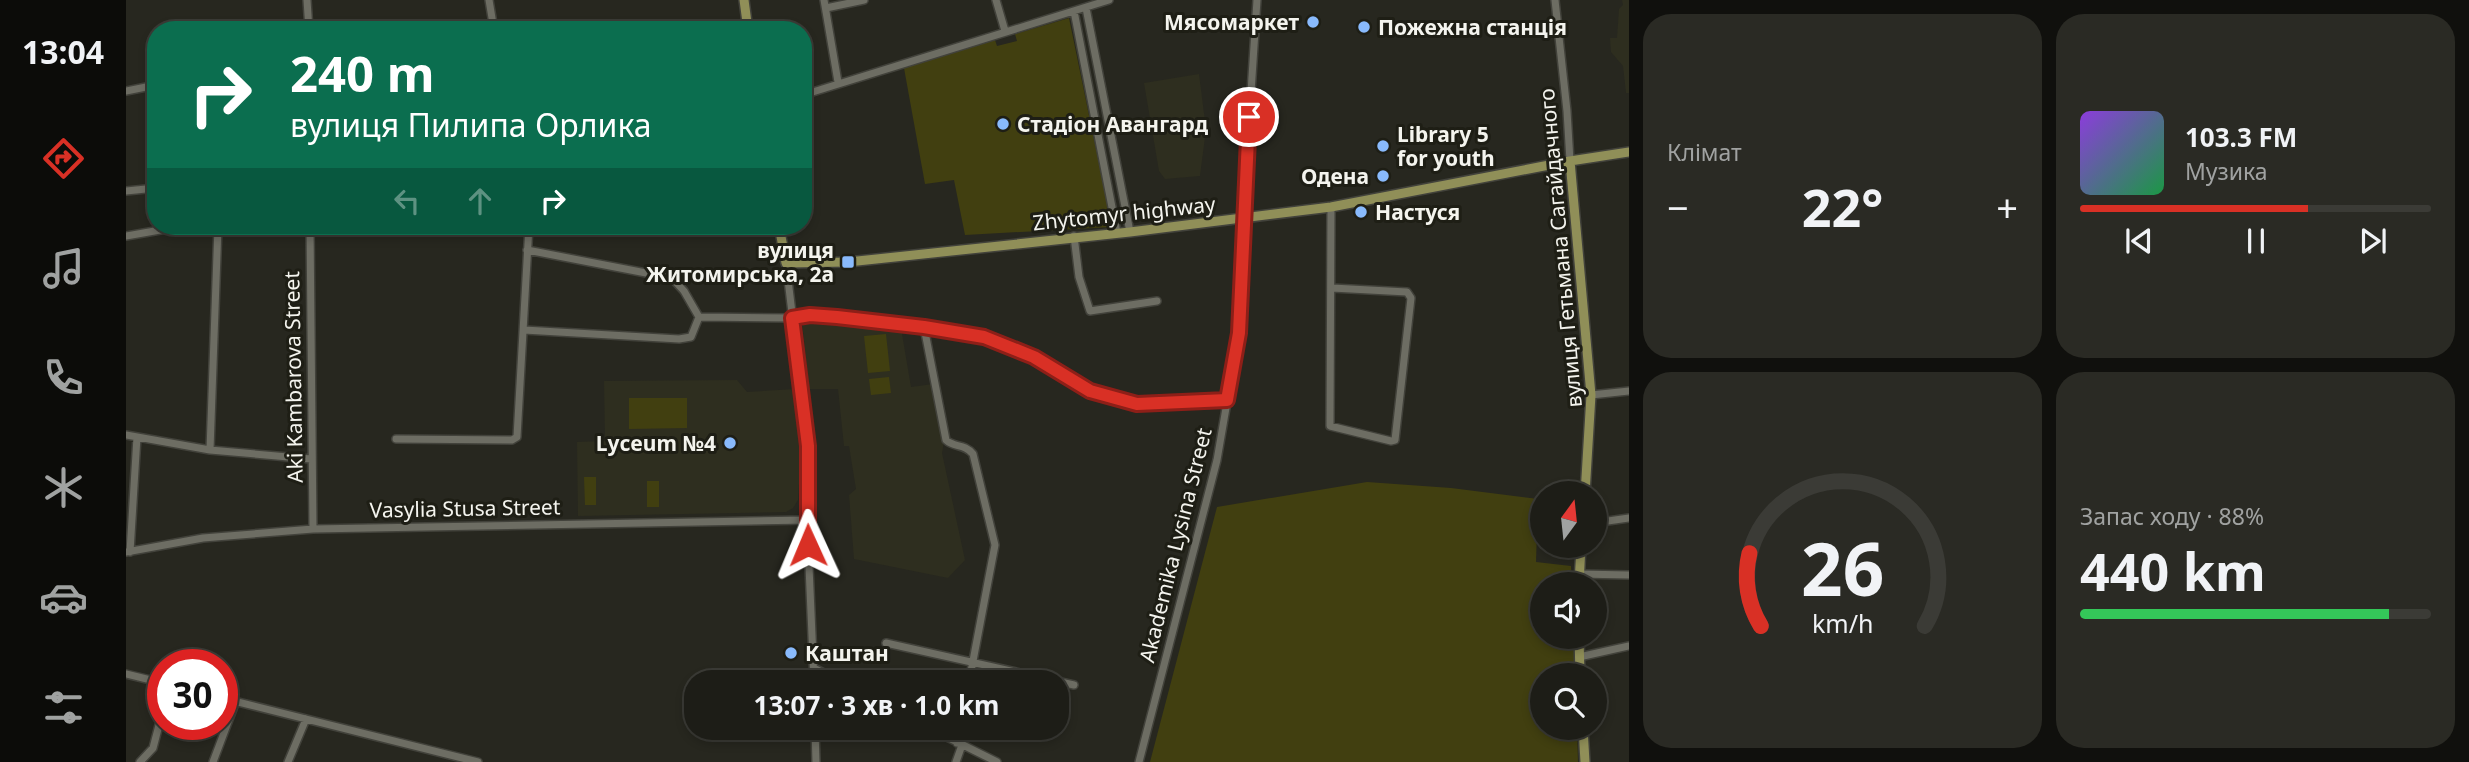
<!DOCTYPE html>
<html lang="uk">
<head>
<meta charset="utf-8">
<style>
  body { margin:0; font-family:"Noto Sans",sans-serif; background:#2a2a24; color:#f1f3f6; height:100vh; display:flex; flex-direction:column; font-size:26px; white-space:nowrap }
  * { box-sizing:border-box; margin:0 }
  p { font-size:23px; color:#a0a2a1 }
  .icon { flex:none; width:38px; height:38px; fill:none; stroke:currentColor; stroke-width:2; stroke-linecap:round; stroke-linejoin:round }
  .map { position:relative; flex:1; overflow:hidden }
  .sheet { display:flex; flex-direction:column; gap:14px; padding:14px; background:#10100d; width:840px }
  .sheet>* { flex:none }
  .guide { position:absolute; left:21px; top:21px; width:665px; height:214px; border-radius:28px; box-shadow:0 4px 10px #0003,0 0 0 2px #3b3b36; background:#0b6e4f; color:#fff; overflow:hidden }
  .needle { width:46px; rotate:15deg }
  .fabs { position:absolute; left:1404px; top:481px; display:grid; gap:14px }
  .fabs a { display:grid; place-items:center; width:77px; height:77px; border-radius:50%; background:#1d1d17; box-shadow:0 4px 10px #0003,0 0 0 2px #3b3b36; font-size:35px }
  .speed { position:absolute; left:21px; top:649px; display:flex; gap:14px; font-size:35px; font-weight:700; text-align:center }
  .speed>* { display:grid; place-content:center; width:91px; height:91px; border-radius:50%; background:#1d1d17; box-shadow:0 4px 10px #0003,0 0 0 2px #3b3b36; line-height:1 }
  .speed .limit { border:10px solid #d22; background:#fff; color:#111 }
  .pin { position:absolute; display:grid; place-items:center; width:60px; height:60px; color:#fff; margin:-30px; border:4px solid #fff; border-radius:50%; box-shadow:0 2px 7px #0007 }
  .me { position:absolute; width:77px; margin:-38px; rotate:359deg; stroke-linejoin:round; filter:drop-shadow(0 0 5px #0008) }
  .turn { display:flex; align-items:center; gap:24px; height:147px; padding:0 28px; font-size:32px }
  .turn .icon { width:91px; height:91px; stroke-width:2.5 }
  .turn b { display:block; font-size:49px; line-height:60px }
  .lanes { display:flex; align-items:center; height:66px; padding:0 28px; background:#0003; justify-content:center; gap:35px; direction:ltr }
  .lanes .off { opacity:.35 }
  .big { font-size:52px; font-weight:700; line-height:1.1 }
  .sheet .tile { flex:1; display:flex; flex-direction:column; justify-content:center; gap:10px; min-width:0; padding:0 24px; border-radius:28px; background:#2a2a24 }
  .sheet .dial { align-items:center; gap:0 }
  .dial svg { height:182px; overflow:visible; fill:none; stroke:#3b3b36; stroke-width:7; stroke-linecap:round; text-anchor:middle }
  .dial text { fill:#f1f3f6; stroke:none }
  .song { display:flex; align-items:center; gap:21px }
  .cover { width:84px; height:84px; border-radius:10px; background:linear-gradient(135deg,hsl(270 70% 55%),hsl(140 70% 35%)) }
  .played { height:7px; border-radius:4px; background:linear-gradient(90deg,#d93025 65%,#3b3b36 65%) }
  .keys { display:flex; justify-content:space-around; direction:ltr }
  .heat { display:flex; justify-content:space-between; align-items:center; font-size:38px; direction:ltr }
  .charge { height:10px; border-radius:5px; background:linear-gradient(90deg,#34c759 88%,#3b3b36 0) }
  .sheet .tiles { flex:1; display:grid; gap:14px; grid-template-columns:repeat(2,1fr) }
  .trip { position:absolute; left:558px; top:670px; width:385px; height:70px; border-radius:28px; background:#1d1d17; box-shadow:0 4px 10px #0003,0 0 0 2px #3b3b36; font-weight:700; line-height:70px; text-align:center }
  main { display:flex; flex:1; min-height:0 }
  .tabs { display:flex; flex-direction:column; width:126px; justify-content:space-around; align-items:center; background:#0c0c09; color:#a0a2a1 }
  .tabs .icon { width:49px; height:49px }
  .tabs .active { color:#d93025 }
  .tabs b { font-size:32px; color:#f1f3f6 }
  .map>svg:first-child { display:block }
</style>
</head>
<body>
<main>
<nav class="tabs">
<b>13:04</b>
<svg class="icon active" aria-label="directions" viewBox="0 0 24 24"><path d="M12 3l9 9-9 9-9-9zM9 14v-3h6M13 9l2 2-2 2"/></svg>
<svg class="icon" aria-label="music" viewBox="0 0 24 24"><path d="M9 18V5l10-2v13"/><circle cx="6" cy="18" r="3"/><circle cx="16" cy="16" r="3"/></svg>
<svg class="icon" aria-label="phone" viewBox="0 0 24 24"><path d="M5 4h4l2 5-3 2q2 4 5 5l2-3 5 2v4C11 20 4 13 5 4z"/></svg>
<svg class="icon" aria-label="climate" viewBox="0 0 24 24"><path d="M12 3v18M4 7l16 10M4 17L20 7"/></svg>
<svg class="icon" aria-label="car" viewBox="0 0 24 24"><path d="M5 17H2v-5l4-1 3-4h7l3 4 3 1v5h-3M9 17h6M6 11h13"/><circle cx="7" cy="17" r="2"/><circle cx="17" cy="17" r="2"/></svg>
<svg class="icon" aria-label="filters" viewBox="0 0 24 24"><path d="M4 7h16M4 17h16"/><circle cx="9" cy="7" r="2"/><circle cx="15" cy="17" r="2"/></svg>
</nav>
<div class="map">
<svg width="1503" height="762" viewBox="0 0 1503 762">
  <rect width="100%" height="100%" fill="#27271f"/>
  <!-- built -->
  <path fill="#2e2e1f" d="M1496,0H1503V93H1500L1497,66L1485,52L1484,38H1491L1493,9L1497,5Z
    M1073,74L1080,129L1074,176L1039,179L1033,171L1018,83Z
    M676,321H709L775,328L785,387L807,384L818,442L816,453L839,560L822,578L728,559L723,495L730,489L723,446H718L712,389H683Z
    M611,380L621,392L669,389L675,451L672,500L667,508L660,512L452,516L451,442L479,441L478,381Z"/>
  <!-- green -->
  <path fill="#413f10" d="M943,18L986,227L839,235L828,180L799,184L778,68L869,40L871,46L891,41L889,34Z
    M760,334L764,371L742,373L738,336Z
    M763,377L765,393L745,395L743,379Z
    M503,398H561V428L503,429Z
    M458,477H470V505H459Z
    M521,481H533V507H521Z
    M1241,482L1325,488L1412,499L1410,562L1445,566L1446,584H1416V637H1448L1449,675L1416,676V728H1451L1452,762H1024L1091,507Z"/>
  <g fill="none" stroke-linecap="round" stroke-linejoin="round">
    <!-- minor casing -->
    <g stroke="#42423b" stroke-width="10">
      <path id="minor" d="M181,0L183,30
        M363,0L368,30
        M698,0L712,82
        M870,0L879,31
        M1429,0L1441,111L1444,161
        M700,8L738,0
        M960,8L1004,232
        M948,11L991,233
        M0,91L30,85
        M677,95L983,0
        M0,191L30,188
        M1205,207L1204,426L1265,441L1269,440L1285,298L1281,292L1206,288
        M184,226L187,529
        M0,236L57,226
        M948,236L953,277L964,311L1031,301
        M660,263L682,446L681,520L688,682
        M573,317L666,318L684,315L798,327L858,337L908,357L963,391L987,400L1011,404L1101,400
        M798,327L820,440C828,448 838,443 847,454L869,545L843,682
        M398,330L553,339L565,337L573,317L558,291L546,278L401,250
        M1465,395L1503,391
        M0,435L84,450L185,459
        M270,439L386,440L391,437L403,226
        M84,450L92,226
        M1468,523L1503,518
        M0,552L77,538L187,529L681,520
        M4,552L11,437
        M1453,574L1503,575
        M760,643L948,685
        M1453,657L1503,646
        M688,668L715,682
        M0,674L37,683
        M96,698L352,762
        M689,728L690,762
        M803,728L871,762
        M831,743L834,728
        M14,762L27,748L37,710
        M87,762L110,701
        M162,762L180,719
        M830,762L836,745
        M1013,762L1091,460L1113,333L1120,169L1131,0"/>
    </g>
    <!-- major casing -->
    <g stroke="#42423b" stroke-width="12">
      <path id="major" d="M618,0L622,30
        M1444,161L1465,395L1459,494
        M653,226L660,263L722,262L1004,232L1205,207L1444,161L1503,152
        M1453,584L1455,546
        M1453,637L1454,676
        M1457,728L1459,762"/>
    </g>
    <!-- minor -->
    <use href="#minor" stroke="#6d6d63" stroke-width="7"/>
    <!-- major -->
    <use href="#major" stroke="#908f58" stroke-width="9"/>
  </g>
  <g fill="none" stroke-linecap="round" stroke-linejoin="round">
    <!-- route casing -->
    <g stroke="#8d1f18" stroke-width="18">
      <path id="route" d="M682,545V446L666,318L684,315L711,317L798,327L858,337L908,357L964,391L1011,404L1101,400L1113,333L1123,117"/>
    </g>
    <!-- route -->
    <use href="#route" stroke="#d93025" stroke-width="12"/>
  </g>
  <!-- markers -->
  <g fill="#89bafc" stroke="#1e1e15" stroke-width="2.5">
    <circle cx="1187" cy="22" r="7"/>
    <circle cx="1238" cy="27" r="7"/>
    <circle cx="877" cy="124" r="7"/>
    <circle cx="1257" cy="146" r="7"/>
    <circle cx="1257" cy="176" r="7"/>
    <circle cx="1235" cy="212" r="7"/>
    <rect x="715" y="255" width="14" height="14" rx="3.5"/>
    <circle cx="604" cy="443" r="7"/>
    <circle cx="665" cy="653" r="7"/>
  </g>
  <g text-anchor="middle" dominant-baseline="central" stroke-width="6" stroke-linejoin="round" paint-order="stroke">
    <!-- poi labels -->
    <g font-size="21" font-weight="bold" fill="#f4f4ee" stroke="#1e1e15" text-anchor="start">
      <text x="1173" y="22" text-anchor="end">Мясомаркет</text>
      <text x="1252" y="27">Пожежна станція</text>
      <text x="891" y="124">Стадіон Авангард</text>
      <text x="1271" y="134">Library 5<tspan x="1271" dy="24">for youth</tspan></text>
      <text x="1243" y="176" text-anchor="end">Одена</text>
      <text x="1249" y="212">Настуся</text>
      <text x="708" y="250" text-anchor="end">вулиця<tspan x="708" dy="24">Житомирська, 2а</tspan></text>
      <text x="590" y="443" text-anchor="end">Lyceum №4</text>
      <text x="679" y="653">Каштан</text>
    </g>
    <!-- street labels -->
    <g font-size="21" fill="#f4f4ee" stroke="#1e1e15">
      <text transform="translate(998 213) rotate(-6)">Zhytomyr highway</text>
      <text transform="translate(1434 248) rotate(-95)">вулиця Гетьмана Сагайдачного</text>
      <text transform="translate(167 377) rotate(-91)">Aki Kambarova Street</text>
      <text transform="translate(339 508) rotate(-1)">Vasylia Stusa Street</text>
      <text transform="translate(1049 545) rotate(-76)">Akademika Lysina Street</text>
    </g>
  </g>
</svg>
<div class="fabs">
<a><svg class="needle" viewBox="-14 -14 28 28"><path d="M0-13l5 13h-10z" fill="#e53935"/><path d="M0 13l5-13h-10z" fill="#a0a2a1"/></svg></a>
<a><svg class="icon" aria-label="sound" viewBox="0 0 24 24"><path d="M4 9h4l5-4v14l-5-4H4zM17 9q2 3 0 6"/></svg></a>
<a><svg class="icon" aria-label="search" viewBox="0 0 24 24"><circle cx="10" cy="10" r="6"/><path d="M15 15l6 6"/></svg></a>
</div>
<div class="speed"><div class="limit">30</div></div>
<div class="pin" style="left:1123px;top:117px;background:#d93025"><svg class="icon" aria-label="arrive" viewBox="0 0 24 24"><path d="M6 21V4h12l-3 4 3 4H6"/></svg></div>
<svg class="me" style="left:682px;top:545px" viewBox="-20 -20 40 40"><path d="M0-17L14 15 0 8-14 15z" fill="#d93025" stroke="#fff" stroke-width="4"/></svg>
<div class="trip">13:07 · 3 хв · 1.0 km</div>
<div class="guide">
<div class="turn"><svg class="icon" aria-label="right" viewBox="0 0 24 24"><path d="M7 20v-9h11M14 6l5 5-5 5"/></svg><div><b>240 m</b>вулиця Пилипа Орлика</div></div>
<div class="lanes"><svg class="icon off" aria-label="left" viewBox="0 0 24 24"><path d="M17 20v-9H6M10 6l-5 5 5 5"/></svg><svg class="icon off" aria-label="ahead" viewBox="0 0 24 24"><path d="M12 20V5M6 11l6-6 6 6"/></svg><svg class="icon" aria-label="right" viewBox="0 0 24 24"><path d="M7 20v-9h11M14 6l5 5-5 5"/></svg></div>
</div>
</div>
<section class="sheet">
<div class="tiles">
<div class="tile"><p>Клімат</p>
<div class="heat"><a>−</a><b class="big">22°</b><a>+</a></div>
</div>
<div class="tile">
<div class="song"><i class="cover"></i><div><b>103.3 FM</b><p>Музика</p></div></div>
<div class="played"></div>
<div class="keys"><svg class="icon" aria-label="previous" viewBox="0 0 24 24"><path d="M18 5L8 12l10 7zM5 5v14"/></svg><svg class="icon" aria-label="pause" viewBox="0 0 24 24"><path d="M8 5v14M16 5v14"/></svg><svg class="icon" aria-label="next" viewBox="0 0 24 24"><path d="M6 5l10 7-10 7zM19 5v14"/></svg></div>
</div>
<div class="tile dial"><svg viewBox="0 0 100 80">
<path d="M14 69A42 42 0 1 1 86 69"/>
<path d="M14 69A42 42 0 0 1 9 37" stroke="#d93025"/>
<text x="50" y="56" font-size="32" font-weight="700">26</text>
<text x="50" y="72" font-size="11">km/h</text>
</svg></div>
<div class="tile"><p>Запас ходу · 88%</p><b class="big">440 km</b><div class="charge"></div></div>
</div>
</section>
</main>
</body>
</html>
